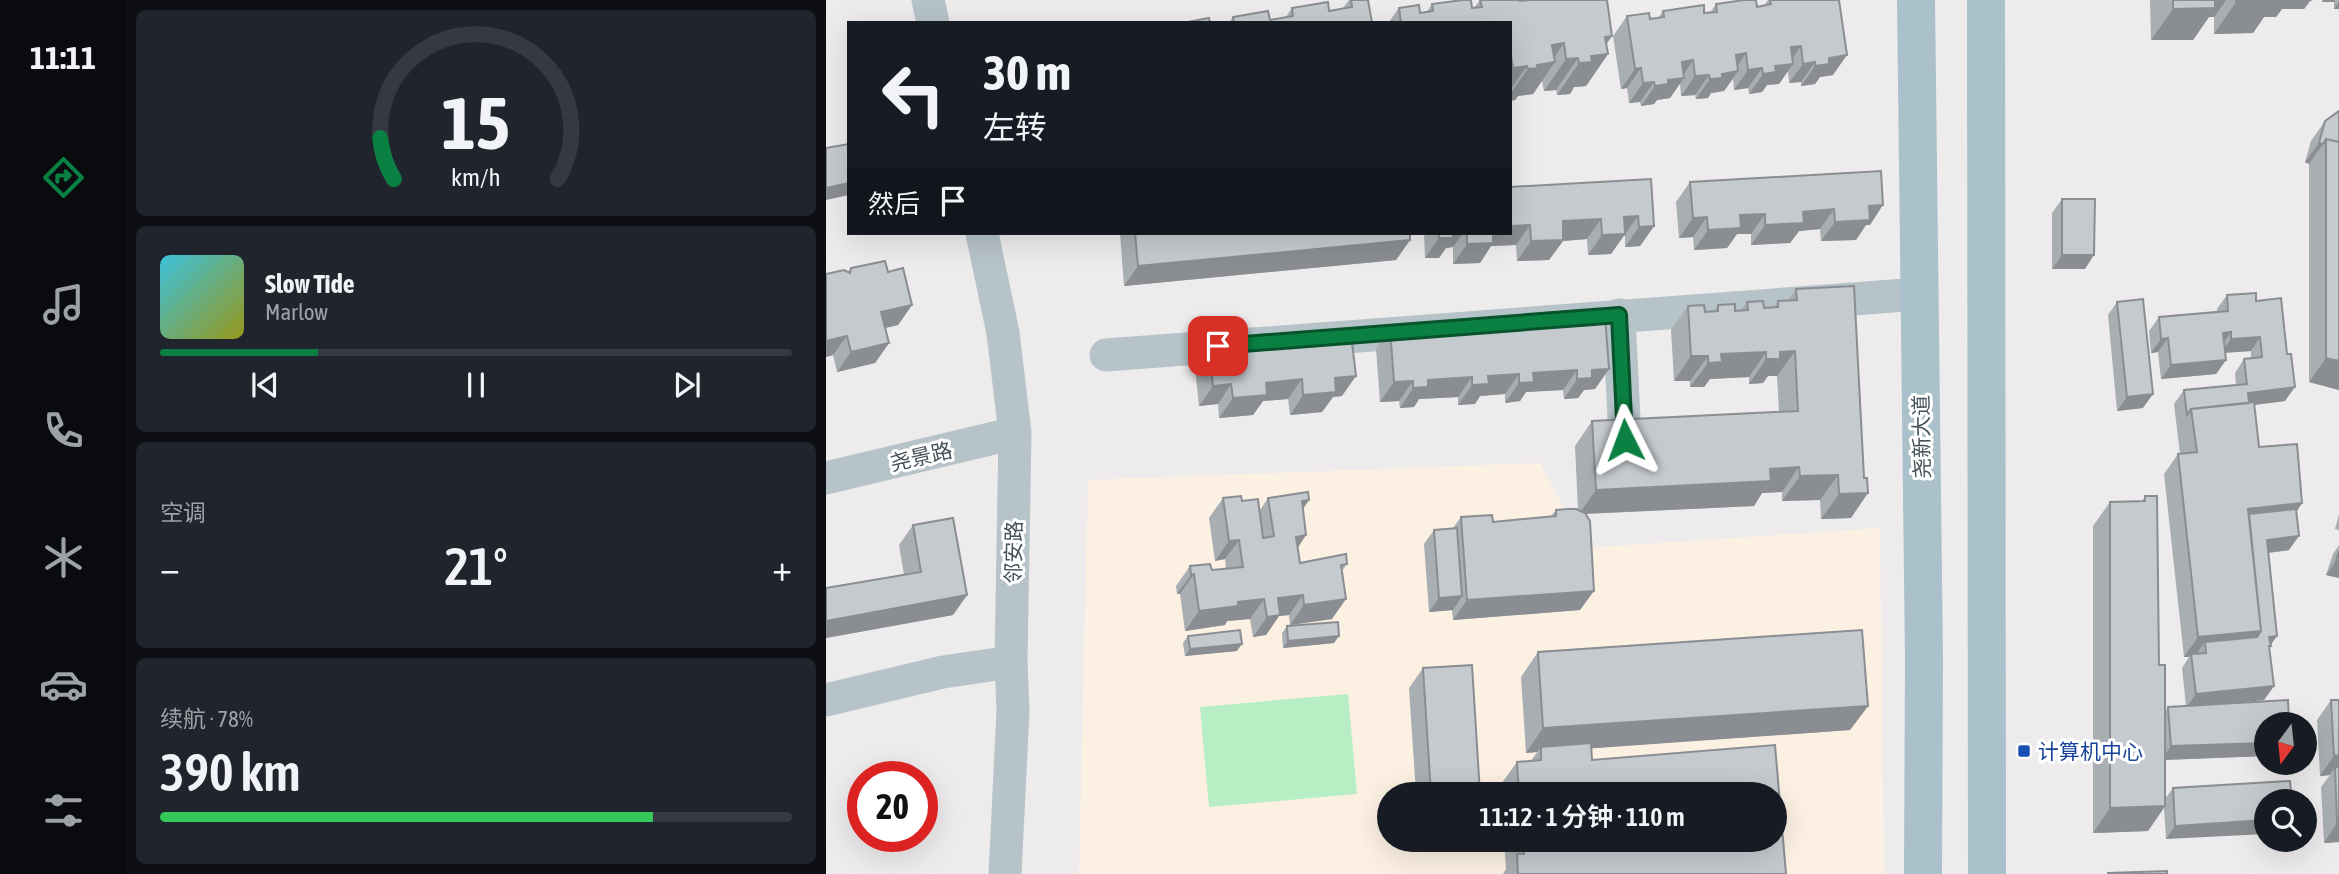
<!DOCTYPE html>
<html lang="zh">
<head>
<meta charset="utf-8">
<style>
  body { margin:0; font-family:"Asap Condensed","Noto Sans SC",sans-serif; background:#20242c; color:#f1f3f6; height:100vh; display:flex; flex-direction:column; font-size:26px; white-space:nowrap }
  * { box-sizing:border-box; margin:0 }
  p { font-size:23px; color:#9ea1a6 }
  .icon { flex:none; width:38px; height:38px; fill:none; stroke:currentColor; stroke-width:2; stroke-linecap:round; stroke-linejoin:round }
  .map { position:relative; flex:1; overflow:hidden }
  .sheet { display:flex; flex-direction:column; gap:10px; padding:10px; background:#0d0f14; width:700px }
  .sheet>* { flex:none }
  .guide { position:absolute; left:21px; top:21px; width:665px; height:214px; border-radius:0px; box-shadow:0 7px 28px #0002; background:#171b24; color:#f1f3f6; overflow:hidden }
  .needle { width:46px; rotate:195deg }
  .buttons { position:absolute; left:1428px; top:712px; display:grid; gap:14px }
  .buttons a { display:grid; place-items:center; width:63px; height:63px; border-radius:50%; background:#171b24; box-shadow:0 7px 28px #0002; font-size:35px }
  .speed { position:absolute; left:21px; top:761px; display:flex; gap:14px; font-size:35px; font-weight:700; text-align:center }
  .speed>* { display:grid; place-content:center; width:91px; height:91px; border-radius:50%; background:#171b24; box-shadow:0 7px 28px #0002; line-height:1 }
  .speed .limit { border:10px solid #d22; background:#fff; color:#111 }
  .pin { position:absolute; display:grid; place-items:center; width:60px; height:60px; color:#fff; margin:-30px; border-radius:14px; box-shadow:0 4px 10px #0006 }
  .me { position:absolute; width:77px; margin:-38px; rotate:357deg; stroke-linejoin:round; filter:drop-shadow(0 0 5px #0008) }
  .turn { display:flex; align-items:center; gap:24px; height:147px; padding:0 21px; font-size:32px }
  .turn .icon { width:91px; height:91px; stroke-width:2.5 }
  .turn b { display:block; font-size:49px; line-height:60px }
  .then { display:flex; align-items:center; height:66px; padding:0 21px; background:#0003; gap:14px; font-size:26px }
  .big { font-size:52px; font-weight:600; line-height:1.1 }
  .sheet .tile { flex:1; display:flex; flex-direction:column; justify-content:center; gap:10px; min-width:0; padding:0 24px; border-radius:10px; background:#20242c }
  .sheet .dial { align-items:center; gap:0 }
  .dial svg { height:182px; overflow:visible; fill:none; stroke:#363941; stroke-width:7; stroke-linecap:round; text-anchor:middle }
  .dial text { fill:#f1f3f6; stroke:none }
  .song { display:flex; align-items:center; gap:21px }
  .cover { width:84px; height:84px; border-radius:10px; background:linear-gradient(135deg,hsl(190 70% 55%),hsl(60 70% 35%)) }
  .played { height:7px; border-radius:4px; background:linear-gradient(90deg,#0b8043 25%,#363941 25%) }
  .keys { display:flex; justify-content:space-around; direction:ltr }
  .heat { display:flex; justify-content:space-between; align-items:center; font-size:38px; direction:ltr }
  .charge { height:10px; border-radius:5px; background:linear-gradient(90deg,#34c759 78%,#363941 0) }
  .trip { position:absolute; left:551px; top:782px; width:410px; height:70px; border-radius:35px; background:#171b24; box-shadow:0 7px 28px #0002; font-weight:600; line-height:70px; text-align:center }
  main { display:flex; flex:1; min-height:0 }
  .tab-bar { display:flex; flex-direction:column; width:126px; justify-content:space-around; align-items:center; background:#090b0e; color:#9ea1a6 }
  .tab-bar .icon { width:49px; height:49px }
  .tab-bar .active { color:#0b8043 }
  .tab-bar b { font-size:32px; color:#f1f3f6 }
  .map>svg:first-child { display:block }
</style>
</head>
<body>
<main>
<nav class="tab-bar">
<b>11:11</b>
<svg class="icon active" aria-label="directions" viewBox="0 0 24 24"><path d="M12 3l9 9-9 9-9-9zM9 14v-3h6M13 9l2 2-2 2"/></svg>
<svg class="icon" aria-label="music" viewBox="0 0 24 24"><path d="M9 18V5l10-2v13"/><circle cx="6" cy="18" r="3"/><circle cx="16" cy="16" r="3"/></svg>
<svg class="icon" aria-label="phone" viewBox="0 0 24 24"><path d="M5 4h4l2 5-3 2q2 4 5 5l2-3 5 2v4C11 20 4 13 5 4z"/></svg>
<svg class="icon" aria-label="climate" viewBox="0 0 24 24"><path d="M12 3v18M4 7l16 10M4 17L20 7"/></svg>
<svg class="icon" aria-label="car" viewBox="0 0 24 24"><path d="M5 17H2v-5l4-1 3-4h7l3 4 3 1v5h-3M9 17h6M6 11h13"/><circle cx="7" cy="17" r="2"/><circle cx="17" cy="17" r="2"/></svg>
<svg class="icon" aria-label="filters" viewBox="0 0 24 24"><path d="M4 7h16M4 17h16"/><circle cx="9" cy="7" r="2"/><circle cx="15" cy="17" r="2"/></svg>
</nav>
<section class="sheet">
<div class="tile dial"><svg viewBox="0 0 100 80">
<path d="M14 69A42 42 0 1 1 86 69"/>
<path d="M14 69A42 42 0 0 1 8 51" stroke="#0b8043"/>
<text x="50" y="56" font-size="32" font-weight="700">15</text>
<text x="50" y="72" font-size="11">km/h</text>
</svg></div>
<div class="tile">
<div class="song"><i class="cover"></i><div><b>Slow Tide</b><p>Marlow</p></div></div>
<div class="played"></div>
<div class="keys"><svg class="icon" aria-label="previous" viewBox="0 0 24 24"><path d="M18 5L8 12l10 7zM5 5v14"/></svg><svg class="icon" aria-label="pause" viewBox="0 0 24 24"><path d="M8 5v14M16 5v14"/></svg><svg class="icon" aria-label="next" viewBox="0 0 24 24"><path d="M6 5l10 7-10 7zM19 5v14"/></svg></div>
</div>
<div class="tile"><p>空调</p>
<div class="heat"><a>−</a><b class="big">21°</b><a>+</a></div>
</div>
<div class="tile"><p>续航 · 78%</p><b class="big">390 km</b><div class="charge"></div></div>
</section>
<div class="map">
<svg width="1513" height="874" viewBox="0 0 1513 874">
  <rect width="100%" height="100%" fill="#eeebec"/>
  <!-- commercial -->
  <path fill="#fbf0e2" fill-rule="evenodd" d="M714,463L759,548L1054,528L1058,874H253L262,480ZM564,794H948V840H564Z"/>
  <!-- green -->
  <path fill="#b7eec4" d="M522,694L531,794L383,807L374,707Z"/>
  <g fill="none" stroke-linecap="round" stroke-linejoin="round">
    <!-- minor -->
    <path stroke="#b6c3c9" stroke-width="33" d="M102,0L107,23
      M156,233L177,333L189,433L185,662L187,711L179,874
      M793,315L799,440
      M280,355L1093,294
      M0,478L189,433
      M0,700L117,672L185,662"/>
    <!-- major -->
    <path stroke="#aac0cb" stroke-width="38" d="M1090,0L1098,660L1097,874
      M1160,0L1161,874"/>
  </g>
  <!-- wall -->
  <path fill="#a9aeb2" d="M523,0H542L546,23H403L407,17L444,20L460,17L466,8L503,11L517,8Z
    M654,0H694V1L780,44L782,54L760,86L748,87L744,94L731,95L730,90L718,91L716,81L707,94L692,96L689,100L684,101V23H562L573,8L594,13L601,12L606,4L646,8H648Z
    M942,0H1013L1007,75L994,77L989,84L975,86V82L963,83L962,71L953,84L941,85L936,92L923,94L922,88L908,90L907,79L898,91L885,93L882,98L870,99L869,95L855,96L854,83L844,98L831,100L828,104L815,106L814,102L803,103L801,88L795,89L787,36L801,16L824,19L832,18L837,11L878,13H884L890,4L931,7L938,6Z
    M1324,0H1487L1484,1L1478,9H1456L1450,17H1438L1427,33L1388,34V17H1383L1367,40H1325Z
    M1496,0H1513V9H1508V2H1496Z
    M1499,121L1513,390L1483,382V164L1479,162L1485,141Z
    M1055,171L1044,225H1040L1030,240L995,241L994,229L973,231L964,243L925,245V234H911L901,248L868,250L867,237L853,238L850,202L864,182Z
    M825,179L828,226L814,246L799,247V236H797L785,254L762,255L761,239L737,241L723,260L691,261L690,245L665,246L654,263L627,264V247L620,248L613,258H599L598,233H684V187Z
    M1236,199L1259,269H1226V213Z
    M294,233H584V240L570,260L298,286Z
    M25,268L62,272L86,305L72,325L59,328L63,343L49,363L11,372L7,355L0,357V274L22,272Z
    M970,289L1025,518L995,519L994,500L956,501V492L936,493L928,506L760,514L754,610L627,620L626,610L603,612L598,544L608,530L627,528L635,517L667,522L725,516L730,510H752L749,446L766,421L953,412L951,376H942L937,383L923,384V377L884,379L878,387H864V381H848L845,330L862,306L879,312H887L892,305L909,311L915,310L921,302L938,308H947L952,301L962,300Z
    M1401,295L1430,301L1459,401L1428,405L1433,447L1476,503L1470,512L1463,550L1442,553L1445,646L1443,649L1448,686L1438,700L1393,705L1440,756L1339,760V799L1347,788L1464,781L1340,839L1338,808L1322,831L1267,833V526L1284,502L1316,501L1319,496L1333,665L1339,711L1342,707L1360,706L1356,668L1363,657H1358L1338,474L1352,454H1354L1348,404L1358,390L1410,385L1409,373L1418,359L1425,358V351L1399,353L1400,360L1390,374L1335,379L1332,352L1325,353L1323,331L1333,317L1391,312V309Z
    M1291,302L1317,408L1291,411L1282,315Z
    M762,317L783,369L769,389L758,390L752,398L738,399L737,390L700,392L694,401L679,403V394L654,396L649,404L632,405V397L593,399L588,407L574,408L573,401L554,402L550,349L564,329L586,336H591L597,327L616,334H620L627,325L643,333L651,332L656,325L695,329L701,321L720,327H726L731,319L750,326L756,325Z
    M472,337L516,396L507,397L496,412L464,415L462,399L437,401L427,415L393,418L392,404L373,406L369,368L383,348L396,347L401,340L438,346L468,343Z
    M397,498L434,510L442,498L483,500L477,509L480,535L472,548L474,563L521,564L516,571L506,619L464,625L463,615L453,616L440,635L427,637L424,619L401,621L399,625L359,631L354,594H351L350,586L364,566L386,570L400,569L399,559L389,561L383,518Z
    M1513,514V530L1509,529Z
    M87,525L141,595L127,615L0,638V588L78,575L73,545Z
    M1513,545V578L1500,575L1507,554Z
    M461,626L508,643L457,648L456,633Z
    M1036,630L1042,706L1024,730L765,748L766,760L949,745L960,874H677L680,869L678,840H948V794H674L673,787L691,762L705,761L711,752L700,753L695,677L712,652Z
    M362,636L411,651L359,656L357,643Z
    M597,668L654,794H590L583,688Z
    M1505,700H1513V842L1498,843L1495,787L1504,775L1494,776L1491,720Z
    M593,840H645L642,844L593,848Z"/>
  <!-- shaded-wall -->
  <path fill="#8a8d91" d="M1379,0H1400L1388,17H1383L1367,40H1325L1347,9Z
    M1438,0H1487L1484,1L1478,9H1456L1450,17H1438L1427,33L1388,34L1410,2Z
    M1498,0H1509L1508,2H1496Z
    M1513,2V9H1508Z
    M786,36L773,55L782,54L760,86L748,87L744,94L731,95L753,63L779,37Z
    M738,43L724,63L729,62L707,94L692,96L689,100L684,101V94L702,69L726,45Z
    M975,46L962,65L967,64L953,84L941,85L936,92L923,94L937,74L965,47Z
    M920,53L907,72L912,71L898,91L885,93L882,98L870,99L884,79L910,55Z
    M1021,55L1007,75L994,77L989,84L975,86L989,66L1003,58Z
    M752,58L730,90L718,91L740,59Z
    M867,60L855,78H858L844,98L831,100L828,104L815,106L829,86L856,62Z
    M989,62L975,82L963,83L977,64Z
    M701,66L684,90V72L687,68Z
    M815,68L801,88L795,89L809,69Z
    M936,68L922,88L908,90L922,70Z
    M883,75L869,95L855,96L869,76Z
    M828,82L814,102L803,103L817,83Z
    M1493,143L1497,144L1483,164L1479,162Z
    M23,183V195L0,200V188Z
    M1057,205L1044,225H1040L1030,240L995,241L1009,222L1043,206Z
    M1008,209L994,229L973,231L964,243L925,245L939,225L977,212Z
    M939,214L925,234H911L901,248L868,250L882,230L914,215Z
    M812,216L785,254L762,255L776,235L798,217Z
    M881,217L867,237L853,238L867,218Z
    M775,219L761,239L737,241L723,260L691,261L705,241L737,221Z
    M704,225L690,245L665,246L654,263L627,264L641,244L662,233H684V226Z
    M828,226L814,246L799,247L813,227Z
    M624,233H637L627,247L620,248L613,258H599L613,238Z
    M584,240L570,260L298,286L312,266Z
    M1236,255H1268L1259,269H1226Z
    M86,305L72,325L41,332L55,312Z
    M1405,332L1395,346L1397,333Z
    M21,336L7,355L0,357V341Z
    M1434,337L1425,351L1395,353L1405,339Z
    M1342,338L1332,352L1325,353L1335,339Z
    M63,343L49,363L11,372L25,352Z
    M969,351L951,376H942L937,383L923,384L940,359L954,352Z
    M940,352L923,377L884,379L878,387H864L882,363L895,354Z
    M865,356H882L864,381H848Z
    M1500,358L1513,361V390L1483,382Z
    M1400,360L1390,374L1335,379L1345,365Z
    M783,369L769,389L758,390L752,398L738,399L751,379L766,370Z
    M751,370L737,390L700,392L694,401L679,403L693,383L707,373Z
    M693,374L679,394L654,396L649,404L632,405L646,385L662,376Z
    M530,376L516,396L507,397L496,412L464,415L477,395L509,378Z
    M646,377L632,397L593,399L588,407L574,408L587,388L602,380Z
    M476,379L462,399L437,401L427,415L393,418L407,398L440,383Z
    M587,381L573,401L554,402L568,382Z
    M405,384L392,404L373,406L387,386Z
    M1469,387L1459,401L1412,407L1422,393Z
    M1327,394L1317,408L1291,411L1301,397Z
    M973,467L956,492L936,493L928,506L753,514L770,490L944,469Z
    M1012,475L994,500L956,501L974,476Z
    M1042,493L1025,518L995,519L1013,494Z
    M483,500L469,520L476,501Z
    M1476,503L1463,523L1418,515L1422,509Z
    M480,535L466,555L470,537Z
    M1473,536L1463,550L1431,554L1441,540Z
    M413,540L399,559L389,561L403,541Z
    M1510,561L1513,562V578L1500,575Z
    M368,574L354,594H351L365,575Z
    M768,591L754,610L627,620L641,600Z
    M141,595L127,615L0,638V621Z
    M477,595L463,615L453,616L440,635L427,637L441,617L452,598Z
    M636,596L627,610L603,612L613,598Z
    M438,599L424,619L401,621L399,625L359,631L373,611L412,602Z
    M520,599L506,619L464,625L478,605Z
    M1435,631L1422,651L1380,653L1379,642L1369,656L1365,654L1363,657H1358L1372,637Z
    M513,636L508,643L457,648L462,641Z
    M1451,636L1444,646H1445L1435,660L1443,637Z
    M416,644L411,651L359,656L364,649Z
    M1448,686L1438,700L1360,708L1370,694Z
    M1042,706L1024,730L715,752V747L711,752L700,753L717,728Z
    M1440,743V756L1335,760L1345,746Z
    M1513,755V775L1509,767L1504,775L1494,776L1508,756Z
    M1339,806L1322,831L1267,833L1284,808Z
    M1440,820V834L1340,839L1349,826Z
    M1511,823H1513V842L1498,843Z
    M598,840H645L642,844L593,848Z"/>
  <!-- building -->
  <path fill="#c5cacf" stroke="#8a8d91" stroke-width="2" d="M525,0H542L546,23H408L407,17L442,11L444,20L467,16L466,8L502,2L503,11L526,7Z
    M637,0H645L646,8L656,7L654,0H694V1L703,0H781L786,36L779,37L782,54L765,56L766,62L753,63L752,58L740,59L738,43L726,45L729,62L711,65L712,68L702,69L701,66L687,68L684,50V23H575L573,8L593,5L594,13L607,11L606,4Z
    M918,0H930L931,7L945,4L944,0H1013L1021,55L1003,58V64L989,66V62L977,64L975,46L965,47L967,64L949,66L950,72L937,74L936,68L922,70L920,53L910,55L912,71L896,74V78L884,79L883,75L869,76L867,60L856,62L858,78L842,80V84L829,86L828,82L817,83L815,68L809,69L801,16L823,13L824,19L838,17L837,11L878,5V13L891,12L890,4Z
    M1347,0H1389V8L1347,9Z
    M1410,0H1449V1L1410,2Z
    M383,18L384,23H357Z
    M1513,111V142L1500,139L1497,144L1493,143L1499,121Z
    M1500,139L1513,142V361L1500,358Z
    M23,144V183L0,188V148Z
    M1055,171L1057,205L1043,206L1044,220L1009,222L1008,209L977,212L978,223L939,225V214L914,215L915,228L882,230L881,217L867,218L864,182Z
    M825,179L828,226L813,227L812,216L798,217L799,234L776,235L775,219L737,221V240L705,241L704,225L684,226V187Z
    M1236,199H1269L1268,255H1236Z
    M309,233H584V240L312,266Z
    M613,233H627V238H613Z
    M641,233H667V243L641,244Z
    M59,261L62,272L77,268L86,305L55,312L63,343L25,352L21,336L0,341V274L18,270L24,273L25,268Z
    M1028,286L1038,478H1041L1042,493L1013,494L1012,475L974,476L973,467L944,469L945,481L770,490L766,421L972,411L969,351L954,352V359H940V352L895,354L896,362L882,363V356H865L862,306L878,305L879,312L892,311V305L909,304V311L922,310L921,302L937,301L938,308L952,307V301L971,300L970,289Z
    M1430,293V301L1455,298L1461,354H1465L1469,387L1422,393L1423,403L1365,409L1361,415L1358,390L1421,384L1418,359L1436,357L1434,337L1405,339V332L1397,333L1400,360L1345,365L1342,338L1335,339L1333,317L1402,311L1401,295Z
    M1317,299L1327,394L1301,397L1291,302Z
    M779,316L783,369L766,370V378L751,379V370L707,373L708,382L693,383V374L662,376L663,384L646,385V377L602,380V387L587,388V381L568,382L564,329L585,328L586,336H598L597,327L615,326L616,334L627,333V325L643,324V333L657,332L656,325L690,322L691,329H702L701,321L720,319V327H732L731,319L750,318V326L763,325L762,317Z
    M511,332L513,343L526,342L530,376L509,378L510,392L477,395L476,379L440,383L441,395L407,398L405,384L387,386L383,348L402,347L401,340L438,336V346L473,342L472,337Z
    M1428,402L1433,447L1471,444L1476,503L1422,509L1435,631L1372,637L1352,454L1371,452L1365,409Z
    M482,492L483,500L476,501L480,535L470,537L474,563L520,554L521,564L515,565L520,599L478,605L477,595L452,598L454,615L441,617L438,599L412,602V606L373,611L368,574L365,575L364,566L384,564L386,570L417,567L413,540L403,541L397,498L415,496L416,501L432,499L437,538L448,536L442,498Z
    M1319,496H1331L1333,665H1339V806L1284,808V502L1319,501Z
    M742,509H750L759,513L764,521L768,591L641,600L635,517L666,515L667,522L730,516V510Z
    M1470,509L1473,536L1441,540L1451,636L1443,637L1445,646H1443L1448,686L1370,694L1365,654L1380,653L1379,642L1431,637L1435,631L1423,514Z
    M127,518L141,595L0,621V588L95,572L87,525Z
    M631,528L636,596L613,598L608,530Z
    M1513,551V562L1510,561Z
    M512,622L513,636L462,641L461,626Z
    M414,630L416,644L364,649L362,636Z
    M1036,630L1042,706L717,728L712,652Z
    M646,665L654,794H605L597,668Z
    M1462,700L1463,724H1440V743L1345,746L1342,707Z
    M1505,700H1513V755L1508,756Z
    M765,743L766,760L949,745L960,874H692L691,854H698L697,840H948V794H693L691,762L715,760V747Z
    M1509,767H1513V823H1511Z
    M1464,781L1466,802H1440V820L1349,826L1347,788Z
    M1341,871V874H1282V873Z"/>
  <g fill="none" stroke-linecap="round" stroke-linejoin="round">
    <!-- route casing -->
    <g stroke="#07532c" stroke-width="18">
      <path id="route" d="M392,346L793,315L799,440"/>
    </g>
    <!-- route -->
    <use href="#route" stroke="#0b8043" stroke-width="12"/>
  </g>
  <!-- markers -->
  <rect fill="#1a4fb4" stroke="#fff" stroke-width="2.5" x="1191" y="744" width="14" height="14" rx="3.5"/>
  <g text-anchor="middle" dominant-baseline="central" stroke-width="6" stroke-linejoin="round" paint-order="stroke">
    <!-- street labels -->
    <g font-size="21" fill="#445259" stroke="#fff">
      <text transform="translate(1095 437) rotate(-91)">尧新大道</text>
      <text transform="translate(95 456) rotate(-13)">尧景路</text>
      <text transform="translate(187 552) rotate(-89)">邻安路</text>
    </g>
    <!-- transit labels -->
    <g font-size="21" fill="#164399" stroke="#fff" text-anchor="start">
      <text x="1212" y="751">计算机中心</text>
    </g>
  </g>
</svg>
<div class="buttons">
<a><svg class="needle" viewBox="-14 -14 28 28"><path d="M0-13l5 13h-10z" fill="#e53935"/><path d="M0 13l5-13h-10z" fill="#9ea1a6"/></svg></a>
<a><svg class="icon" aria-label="search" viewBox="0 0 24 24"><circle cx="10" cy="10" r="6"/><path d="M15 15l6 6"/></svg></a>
</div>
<div class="speed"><div class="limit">20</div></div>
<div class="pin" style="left:392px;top:346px;background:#d93025"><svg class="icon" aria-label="arrive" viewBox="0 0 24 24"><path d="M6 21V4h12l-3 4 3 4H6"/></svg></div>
<svg class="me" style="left:799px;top:440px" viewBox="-20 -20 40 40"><path d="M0-17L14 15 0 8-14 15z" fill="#0b8043" stroke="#fff" stroke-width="4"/></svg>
<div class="trip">11:12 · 1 分钟 · 110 m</div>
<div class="guide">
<div class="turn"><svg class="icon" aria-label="left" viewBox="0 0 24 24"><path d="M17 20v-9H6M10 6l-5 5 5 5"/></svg><div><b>30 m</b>左转</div></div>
<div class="then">然后<svg class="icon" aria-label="arrive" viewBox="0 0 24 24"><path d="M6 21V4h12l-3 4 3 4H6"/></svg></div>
</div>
</div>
</main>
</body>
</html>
